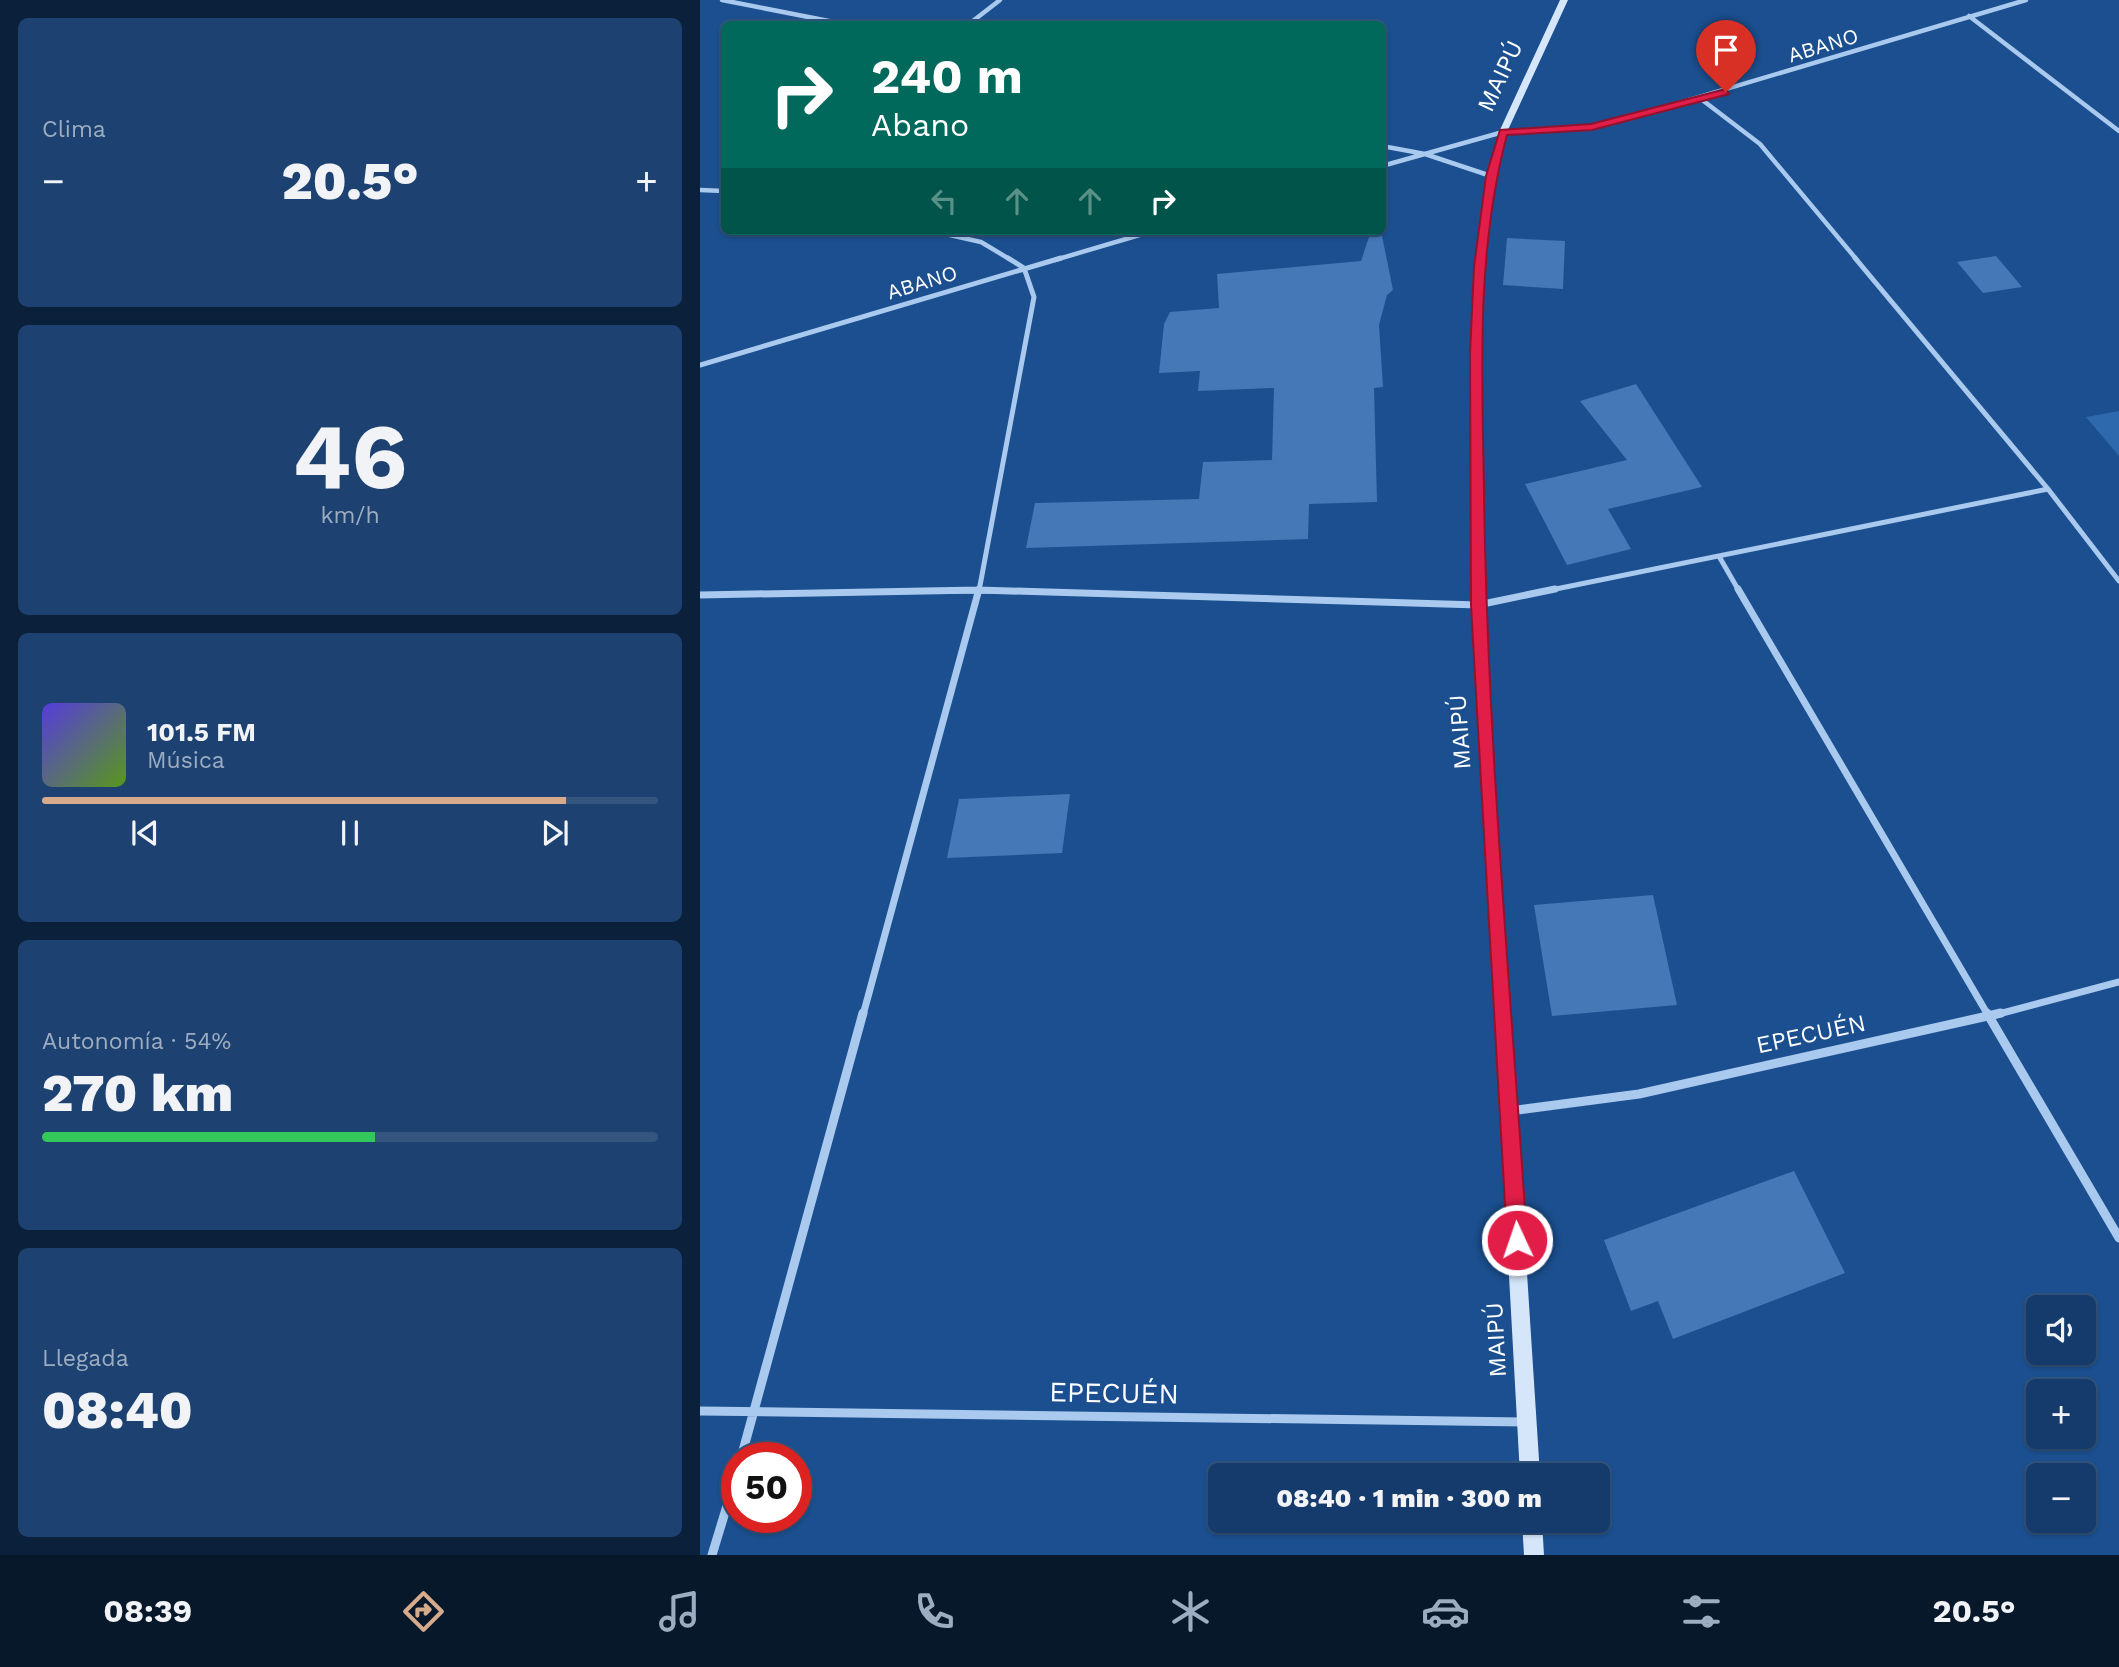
<!DOCTYPE html>
<html lang="es">
<head>
<meta charset="utf-8">
<style>
  body { margin:0; font-family:"Work Sans",sans-serif; background:#1d4271; color:#f1f3f6; height:100vh; display:flex; flex-direction:column; font-size:26px; white-space:nowrap }
  * { box-sizing:border-box; margin:0 }
  p { font-size:23px; color:#9dadc1 }
  .icon { flex:none; width:38px; height:38px; fill:none; stroke:currentColor; stroke-width:2; stroke-linecap:round; stroke-linejoin:round }
  .map { position:relative; flex:1; overflow:hidden }
  .side { display:flex; flex-direction:column; gap:18px; padding:18px; background:#0b203b; width:700px }
  .side>* { flex:none }
  .banner { position:absolute; left:21px; top:21px; width:665px; height:214px; border-radius:10px; box-shadow:0 2px 5px #0004,0 0 0 2px #33557e; background:#00695c; color:#fff; overflow:hidden }
  .controls { position:absolute; left:1326px; top:1295px; display:grid; gap:14px }
  .controls a { display:grid; place-items:center; width:70px; height:70px; border-radius:10px; background:#143b6b; box-shadow:0 2px 5px #0004,0 0 0 2px #33557e; font-size:35px }
  .speed { position:absolute; left:21px; top:1442px; display:flex; gap:14px; font-size:35px; font-weight:700; text-align:center }
  .speed>* { display:grid; place-content:center; width:91px; height:91px; border-radius:50%; background:#143b6b; box-shadow:0 2px 5px #0004,0 0 0 2px #33557e; line-height:1 }
  .speed .limit { border:10px solid #d22; background:#fff; color:#111 }
  .pin { position:absolute; display:grid; place-items:center; width:60px; height:60px; color:#fff; margin:-72px -30px; border-radius:50% 50% 50% 0; rotate:-45deg; box-shadow:0 0 7px #0007 }
  .pin .icon { rotate:45deg }
  .me { position:absolute; width:77px; margin:-38px; rotate:357deg; stroke-linejoin:round; filter:drop-shadow(0 0 5px #0008) }
  .turn { display:flex; align-items:center; gap:24px; height:147px; padding:0 35px; font-size:32px }
  .turn .icon { width:91px; height:91px; stroke-width:2.5 }
  .turn b { display:block; font-size:49px; line-height:60px }
  .lanes { display:flex; align-items:center; height:66px; padding:0 35px; background:#0003; justify-content:center; gap:35px; direction:ltr }
  .lanes .off { opacity:.35 }
  .big { font-size:52px; font-weight:800; line-height:1.1 }
  .side .card { flex:1; display:flex; flex-direction:column; justify-content:center; gap:10px; min-width:0; padding:0 24px; border-radius:10px; background:#1d4271 }
  .side .dial { align-items:center; gap:0 }
  .dial b { font-size:91px; line-height:1 }
  .song { display:flex; align-items:center; gap:21px }
  .cover { width:84px; height:84px; border-radius:10px; background:linear-gradient(135deg,hsl(250 70% 55%),hsl(90 70% 35%)) }
  .played { height:7px; border-radius:4px; background:linear-gradient(90deg,#d6ab8b 85%,#33557e 85%) }
  .keys { display:flex; justify-content:space-around; direction:ltr }
  .heat { display:flex; justify-content:space-between; align-items:center; font-size:38px; direction:ltr }
  .charge { height:10px; border-radius:5px; background:linear-gradient(90deg,#34c759 54%,#33557e 0) }
  .trip { position:absolute; left:508px; top:1463px; width:402px; height:70px; border-radius:10px; background:#143b6b; box-shadow:0 2px 5px #0004,0 0 0 2px #33557e; font-weight:800; line-height:70px; text-align:center }
  .dock { display:flex; height:112px; justify-content:space-around; align-items:center; background:#08182b; color:#9dadc1 }
  .dock .icon { width:49px; height:49px }
  .dock .current { color:#d6ab8b }
  .dock b { font-size:32px; color:#f1f3f6 }
  main { display:flex; flex:1; min-height:0 }
  .map>svg:first-child { display:block }
</style>
</head>
<body>
<main>
<section class="side">
<div class="card"><p>Clima</p>
<div class="heat"><a>−</a><b class="big">20.5°</b><a>+</a></div>
</div>
<div class="card dial"><b>46</b><p>km/h</p></div>
<div class="card">
<div class="song"><i class="cover"></i><div><b>101.5 FM</b><p>Música</p></div></div>
<div class="played"></div>
<div class="keys"><svg class="icon" aria-label="previous" viewBox="0 0 24 24"><path d="M18 5L8 12l10 7zM5 5v14"/></svg><svg class="icon" aria-label="pause" viewBox="0 0 24 24"><path d="M8 5v14M16 5v14"/></svg><svg class="icon" aria-label="next" viewBox="0 0 24 24"><path d="M6 5l10 7-10 7zM19 5v14"/></svg></div>
</div>
<div class="card"><p>Autonomía · 54%</p><b class="big">270 km</b><div class="charge"></div></div>
<div class="card"><p>Llegada</p><b class="big">08:40</b></div>
</section>
<div class="map">
<svg width="1419" height="1555" viewBox="0 0 1419 1555">
  <rect width="100%" height="100%" fill="#1b4f8f"/>
  <!-- green -->
  <path fill="#2e69ad" d="M1419,411V456L1386,417Z"/>
  <!-- building -->
  <path fill="#4478b7" d="M671,231H681L693,290L687,295L679,325L683,387L674,388L677,502L609,504L608,539L326,548L335,503L499,499L503,462L572,460L574,388L498,391L500,371L459,373L464,324L470,312L519,308L517,274L661,261Z
    M807,238L865,241L863,289L803,285Z
    M1296,256L1302,263L1322,287L1283,293L1257,262Z
    M936,384L1002,487L908,509L931,549L867,565L825,484L927,460L880,401Z
    M370,794L362,853L247,858L259,799Z
    M953,895L977,1005L852,1016L834,905Z
    M1094,1171L1145,1273L973,1339L958,1301L931,1311L904,1240Z"/>
  <g fill="none" stroke-linecap="round" stroke-linejoin="round">
    <!-- minor-far3 -->
    <path stroke="#a9c9ee" stroke-width="4.5" d="M22,0L144,24
      M1269,16L1419,131
      M269,24L300,0
      M1001,99L1060,144L1157,260
      M682,146L725,154L791,176
      M682,166L803,132L892,127L925,119L1326,0
      M0,190L24,191
      M232,231L281,242L311,260
      M355,260L453,231"/>
    <!-- minor-far2 -->
    <path stroke="#a9c9ee" stroke-width="5" d="M1155,258L1348,489L1419,581
      M0,365L361,258
      M1020,558L1039,591
      M219,591H315
      M279,591L334,297L324,268L308,258
      M846,591L1348,489"/>
    <!-- minor-far1 -->
    <path stroke="#a9c9ee" stroke-width="7" d="M1038,589L1288,1015
      M0,595L279,590L778,605L855,589
      M163,1015L279,589
      M1295,1015L1419,982"/>
    <!-- minor -->
    <path stroke="#a9c9ee" stroke-width="9" d="M1287,1013L1419,1238
      M810,1111L939,1094L1301,1013
      M0,1411L825,1422
      M41,1458L163,1013
      M12,1555L37,1473"/>
    <!-- secondary -->
    <path fill="#d6e6fa" fill-rule="evenodd" d="M860,0H868L807,132L796,176L784,267L781,354L784,605L840,1475H820L772,605L771,354L774,267L786,176L799,132Z
      M822,1521H842L844,1555H824Z"/>
  </g>
  <!-- route -->
  <path fill="#e11d48" stroke="#92132f" stroke-width="2" d="M1026,89L1029,94L892,130L807,135C776,251 782,371 784,489C787,740 811,990 827,1240L824,1247L817,1250L810,1247L807,1240L771,605L770,354L774,267L786,176L800,130L891,124Z"/>
  <g text-anchor="middle" dominant-baseline="central" stroke-width="5" stroke-linejoin="round" paint-order="stroke">
    <!-- far-street labels -->
    <g font-size="21" fill="#fff" stroke="#1b4f8f">
      <text transform="translate(1123 45) rotate(-17)">ABANO</text>
      <text transform="translate(222 282) rotate(-17)">ABANO</text>
    </g>
    <!-- street labels -->
    <g font-size="24" fill="#fff" stroke="#1b4f8f">
      <text transform="translate(800 76) rotate(-65)">MAIPÚ</text>
      <text transform="translate(760 732) rotate(-94)">MAIPÚ</text>
      <text transform="translate(1111 1034) rotate(-12)">EPECUÉN</text>
      <text transform="translate(796 1340) rotate(-93)">MAIPÚ</text>
    </g>
    <!-- near-street labels -->
    <g font-size="28" fill="#fff" stroke="#1b4f8f">
      <text transform="translate(414 1393) rotate(1)">EPECUÉN</text>
    </g>
  </g>
</svg>
<div class="controls">
<a><svg class="icon" aria-label="sound" viewBox="0 0 24 24"><path d="M4 9h4l5-4v14l-5-4H4zM17 9q2 3 0 6"/></svg></a>
<a>+</a>
<a>−</a>
</div>
<div class="speed"><div class="limit">50</div></div>
<div class="pin" style="left:1026px;top:92px;background:#d93025"><svg class="icon" aria-label="arrive" viewBox="0 0 24 24"><path d="M6 21V4h12l-3 4 3 4H6"/></svg></div>
<svg class="me" style="left:817px;top:1240px" viewBox="-20 -20 40 40"><circle r="17" fill="#e11d48" stroke="#fff" stroke-width="3"/><path d="M0-11L8 9 0 5-8 9z" fill="#fff"/></svg>
<div class="trip">08:40 · 1 min · 300 m</div>
<div class="banner">
<div class="turn"><svg class="icon" aria-label="right" viewBox="0 0 24 24"><path d="M7 20v-9h11M14 6l5 5-5 5"/></svg><div><b>240 m</b>Abano</div></div>
<div class="lanes"><svg class="icon off" aria-label="left" viewBox="0 0 24 24"><path d="M17 20v-9H6M10 6l-5 5 5 5"/></svg><svg class="icon off" aria-label="ahead" viewBox="0 0 24 24"><path d="M12 20V5M6 11l6-6 6 6"/></svg><svg class="icon off" aria-label="ahead" viewBox="0 0 24 24"><path d="M12 20V5M6 11l6-6 6 6"/></svg><svg class="icon" aria-label="right" viewBox="0 0 24 24"><path d="M7 20v-9h11M14 6l5 5-5 5"/></svg></div>
</div>
</div>
</main>
<nav class="dock">
<b>08:39</b>
<svg class="icon current" aria-label="directions" viewBox="0 0 24 24"><path d="M12 3l9 9-9 9-9-9zM9 14v-3h6M13 9l2 2-2 2"/></svg>
<svg class="icon" aria-label="music" viewBox="0 0 24 24"><path d="M9 18V5l10-2v13"/><circle cx="6" cy="18" r="3"/><circle cx="16" cy="16" r="3"/></svg>
<svg class="icon" aria-label="phone" viewBox="0 0 24 24"><path d="M5 4h4l2 5-3 2q2 4 5 5l2-3 5 2v4C11 20 4 13 5 4z"/></svg>
<svg class="icon" aria-label="climate" viewBox="0 0 24 24"><path d="M12 3v18M4 7l16 10M4 17L20 7"/></svg>
<svg class="icon" aria-label="car" viewBox="0 0 24 24"><path d="M5 17H2v-5l4-1 3-4h7l3 4 3 1v5h-3M9 17h6M6 11h13"/><circle cx="7" cy="17" r="2"/><circle cx="17" cy="17" r="2"/></svg>
<svg class="icon" aria-label="filters" viewBox="0 0 24 24"><path d="M4 7h16M4 17h16"/><circle cx="9" cy="7" r="2"/><circle cx="15" cy="17" r="2"/></svg>
<b>20.5°</b>
</nav>
</body>
</html>
